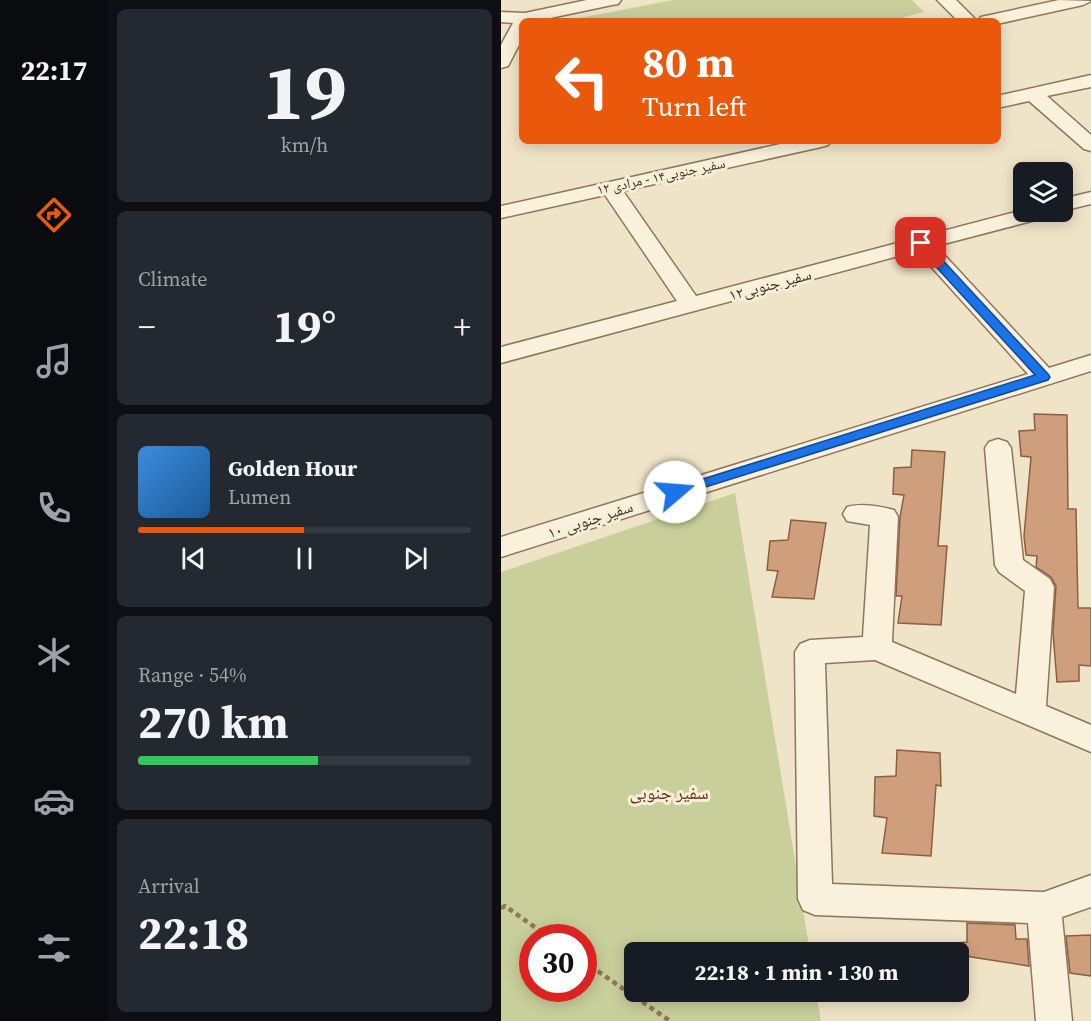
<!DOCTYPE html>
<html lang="en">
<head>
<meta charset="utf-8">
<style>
  body { margin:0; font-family:"Source Serif 4","Noto Naskh Arabic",serif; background:#242831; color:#f1f3f6; height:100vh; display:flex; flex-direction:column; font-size:22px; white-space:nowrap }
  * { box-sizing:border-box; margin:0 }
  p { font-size:20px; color:#9ea1a6 }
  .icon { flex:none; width:33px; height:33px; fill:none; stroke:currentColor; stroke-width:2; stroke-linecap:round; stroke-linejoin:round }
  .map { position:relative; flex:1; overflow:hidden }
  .panel { display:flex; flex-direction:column; gap:9px; padding:9px; background:#0d0f14; width:393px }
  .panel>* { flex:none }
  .guide { position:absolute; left:18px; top:18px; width:482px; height:126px; border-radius:9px; box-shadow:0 3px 15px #0003; background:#ea580c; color:#fff; overflow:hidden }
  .tools { position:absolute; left:512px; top:162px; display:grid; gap:12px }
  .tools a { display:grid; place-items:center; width:60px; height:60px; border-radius:9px; background:#171b24; box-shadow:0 3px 15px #0003; font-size:30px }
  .speed { position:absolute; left:18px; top:924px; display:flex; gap:12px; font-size:30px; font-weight:700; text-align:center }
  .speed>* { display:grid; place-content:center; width:78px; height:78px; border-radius:50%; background:#171b24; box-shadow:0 3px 15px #0003; line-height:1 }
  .speed .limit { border:9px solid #d22; background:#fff; color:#111 }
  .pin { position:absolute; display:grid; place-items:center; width:51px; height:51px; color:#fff; margin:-26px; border-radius:12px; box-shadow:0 3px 9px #0006 }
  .me { position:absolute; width:66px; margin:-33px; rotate:72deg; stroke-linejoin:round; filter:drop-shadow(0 0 4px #0008) }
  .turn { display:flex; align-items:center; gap:21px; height:126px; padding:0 24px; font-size:27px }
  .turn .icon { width:78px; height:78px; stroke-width:2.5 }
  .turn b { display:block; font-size:42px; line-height:51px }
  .big { font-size:45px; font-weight:700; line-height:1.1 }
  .panel .tile { flex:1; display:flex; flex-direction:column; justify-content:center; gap:9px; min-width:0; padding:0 21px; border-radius:9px; background:#242831 }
  .panel .dial { align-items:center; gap:0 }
  .dial b { font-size:78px; line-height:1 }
  .song { display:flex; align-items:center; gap:18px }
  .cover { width:72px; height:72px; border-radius:9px; background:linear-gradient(135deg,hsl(210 70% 55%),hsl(210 70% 35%)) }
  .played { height:6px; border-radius:3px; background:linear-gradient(90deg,#ea580c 50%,#363941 50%) }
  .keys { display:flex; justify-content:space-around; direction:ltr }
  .heat { display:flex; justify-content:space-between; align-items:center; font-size:33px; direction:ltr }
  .charge { height:9px; border-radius:4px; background:linear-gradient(90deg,#34c759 54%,#363941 0) }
  .trip { position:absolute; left:123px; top:942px; width:345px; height:60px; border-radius:9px; background:#171b24; box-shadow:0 3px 15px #0003; font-weight:700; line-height:60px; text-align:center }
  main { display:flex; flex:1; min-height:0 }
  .menu { display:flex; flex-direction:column; width:108px; justify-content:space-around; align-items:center; background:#090b0e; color:#9ea1a6 }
  .menu .icon { width:42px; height:42px }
  .menu .current { color:#ea580c }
  .menu b { font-size:27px; color:#f1f3f6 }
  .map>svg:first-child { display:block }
</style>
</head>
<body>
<main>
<nav class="menu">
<b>22:17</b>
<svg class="icon current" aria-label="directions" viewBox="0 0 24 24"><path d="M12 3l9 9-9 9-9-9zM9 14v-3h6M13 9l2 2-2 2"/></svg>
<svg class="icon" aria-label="music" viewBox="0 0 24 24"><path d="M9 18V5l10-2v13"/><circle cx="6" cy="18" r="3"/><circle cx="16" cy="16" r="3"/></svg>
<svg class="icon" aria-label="phone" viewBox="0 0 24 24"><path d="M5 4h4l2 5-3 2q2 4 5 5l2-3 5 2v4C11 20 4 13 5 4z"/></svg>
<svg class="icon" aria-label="climate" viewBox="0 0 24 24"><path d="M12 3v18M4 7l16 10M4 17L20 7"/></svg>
<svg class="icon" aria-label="car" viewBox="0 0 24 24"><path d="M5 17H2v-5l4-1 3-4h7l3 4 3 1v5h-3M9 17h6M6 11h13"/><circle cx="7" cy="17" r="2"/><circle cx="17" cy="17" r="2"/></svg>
<svg class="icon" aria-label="filters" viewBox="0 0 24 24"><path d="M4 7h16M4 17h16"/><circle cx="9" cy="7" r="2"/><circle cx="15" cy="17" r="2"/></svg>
</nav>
<section class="panel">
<div class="tile dial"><b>19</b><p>km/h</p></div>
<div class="tile"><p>Climate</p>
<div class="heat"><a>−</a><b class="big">19°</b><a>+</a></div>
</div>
<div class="tile">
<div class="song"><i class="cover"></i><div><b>Golden Hour</b><p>Lumen</p></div></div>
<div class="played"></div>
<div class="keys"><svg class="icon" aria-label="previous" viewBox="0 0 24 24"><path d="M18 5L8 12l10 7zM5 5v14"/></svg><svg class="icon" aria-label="pause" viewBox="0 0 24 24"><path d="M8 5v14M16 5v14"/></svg><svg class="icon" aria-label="next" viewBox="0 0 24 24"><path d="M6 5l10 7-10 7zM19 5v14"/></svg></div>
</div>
<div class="tile"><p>Range · 54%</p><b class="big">270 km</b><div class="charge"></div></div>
<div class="tile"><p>Arrival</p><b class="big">22:18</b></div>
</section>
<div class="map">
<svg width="590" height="1021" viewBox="0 0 590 1021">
  <rect width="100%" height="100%" fill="#f0e4c8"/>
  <!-- green -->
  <path fill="#c9cf9b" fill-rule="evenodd" d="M172,0H411L423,12L388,21H63Z
    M234,493L309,952H134V992H315L320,1021H0V572ZM32,938H82V988H32Z"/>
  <!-- building -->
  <path fill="#cf9f7d" stroke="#8d5f41" stroke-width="1.5" d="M533,414L566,415L567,509H575L577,608H590V666L578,665V681L556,682L552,633L555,586L550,577L535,567L536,556L525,555L523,536L530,457L520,456L518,431L534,430Z
    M411,450L444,452L437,546H446L440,625L397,623L401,596H395L399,517L403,495L392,494L393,468L410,467Z
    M290,520L325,523L313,599L271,597L277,571L266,570L269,541L287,540Z
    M396,750L439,753L440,786L435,785L430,856L381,853L386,818L373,816L374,777L395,776Z
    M466,923L514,925L515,939H526L528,966L458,955L456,943L466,942Z
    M590,935V976L569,973L565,936Z"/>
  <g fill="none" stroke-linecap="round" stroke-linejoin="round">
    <!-- minor casing -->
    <g stroke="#8d765c" stroke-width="3">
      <path id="minor" d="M86,0H120L117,4L111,5L35,21H21V39L7,66L0,68V45L12,23L0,22V12L24,13Z
        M436,0H455L476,21H457Z
        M558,0L590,1L582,5L496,24V21H477L480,17Z
        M590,75V87L546,96L590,135V151L583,149L528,101L496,108V96Z
        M293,141H330L327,145L320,147L122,191L195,296L522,210V212H548L546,217L435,246L548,368L590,355V371L0,557V537L527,374L416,251L0,363V347L176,301L104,195L0,218V206Z
        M590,192V204L561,211V199Z
        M497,439L506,442L510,448L522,560L549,579L553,587L545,706L590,725V752L374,660L324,663L331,884L543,892L590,875V907L561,917L571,1021H535L527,923L314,915L302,910L297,899L294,652L299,644L309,640L362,637L369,525L346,521L342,514L346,507C361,503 378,506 393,510L397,517L391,642L515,694L524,591L498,572L494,565L484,448L488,442Z"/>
    </g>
    <!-- path -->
    <path stroke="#8d765c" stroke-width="4.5" stroke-dasharray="5 4" stroke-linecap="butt" d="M0,908L4,906L49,938
      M82,961L169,1021"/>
    <!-- minor -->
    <use href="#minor" fill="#faf1dc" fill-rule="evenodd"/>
  </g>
  <!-- route -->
  <path fill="#1a73e8" stroke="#114b97" stroke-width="1.5" d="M420,240L424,241L547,374L549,377L547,380L179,495H170L168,492L170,489L534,375L416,246V241Z"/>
  <g text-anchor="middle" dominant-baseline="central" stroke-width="6" stroke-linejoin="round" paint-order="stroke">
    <!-- far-street labels -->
    <g font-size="14" fill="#3d2e20" stroke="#f7eed8">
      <text transform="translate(160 176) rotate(-12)">سفیر جنوبی۱۴ - مرادی ۱۲</text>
    </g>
    <!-- street labels -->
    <g font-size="16" fill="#3d2e20" stroke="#f7eed8">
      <text transform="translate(269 284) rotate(-15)">سفیر جنوبی۱۲</text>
      <text transform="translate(89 519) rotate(-18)">سفیر جنوبی ۱۰</text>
    </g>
    <!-- neighbourhood labels -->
    <g font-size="18" fill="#6b2e1e" stroke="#f7eed8">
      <text x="168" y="792">سفیر جنوبی</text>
    </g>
  </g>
</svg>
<div class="tools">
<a><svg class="icon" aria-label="layers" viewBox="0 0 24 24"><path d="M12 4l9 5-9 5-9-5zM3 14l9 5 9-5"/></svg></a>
</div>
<div class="speed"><div class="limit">30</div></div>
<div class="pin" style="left:420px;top:243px;background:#d93025"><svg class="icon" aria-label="arrive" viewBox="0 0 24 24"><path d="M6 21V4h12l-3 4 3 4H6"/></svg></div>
<svg class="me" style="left:174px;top:492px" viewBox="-20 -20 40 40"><circle r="19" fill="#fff"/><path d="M0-13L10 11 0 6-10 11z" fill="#1a73e8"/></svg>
<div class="trip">22:18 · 1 min · 130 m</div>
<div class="guide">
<div class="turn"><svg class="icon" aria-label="left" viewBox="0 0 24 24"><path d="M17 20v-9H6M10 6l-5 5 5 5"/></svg><div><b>80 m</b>Turn left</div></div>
</div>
</div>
</main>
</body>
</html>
